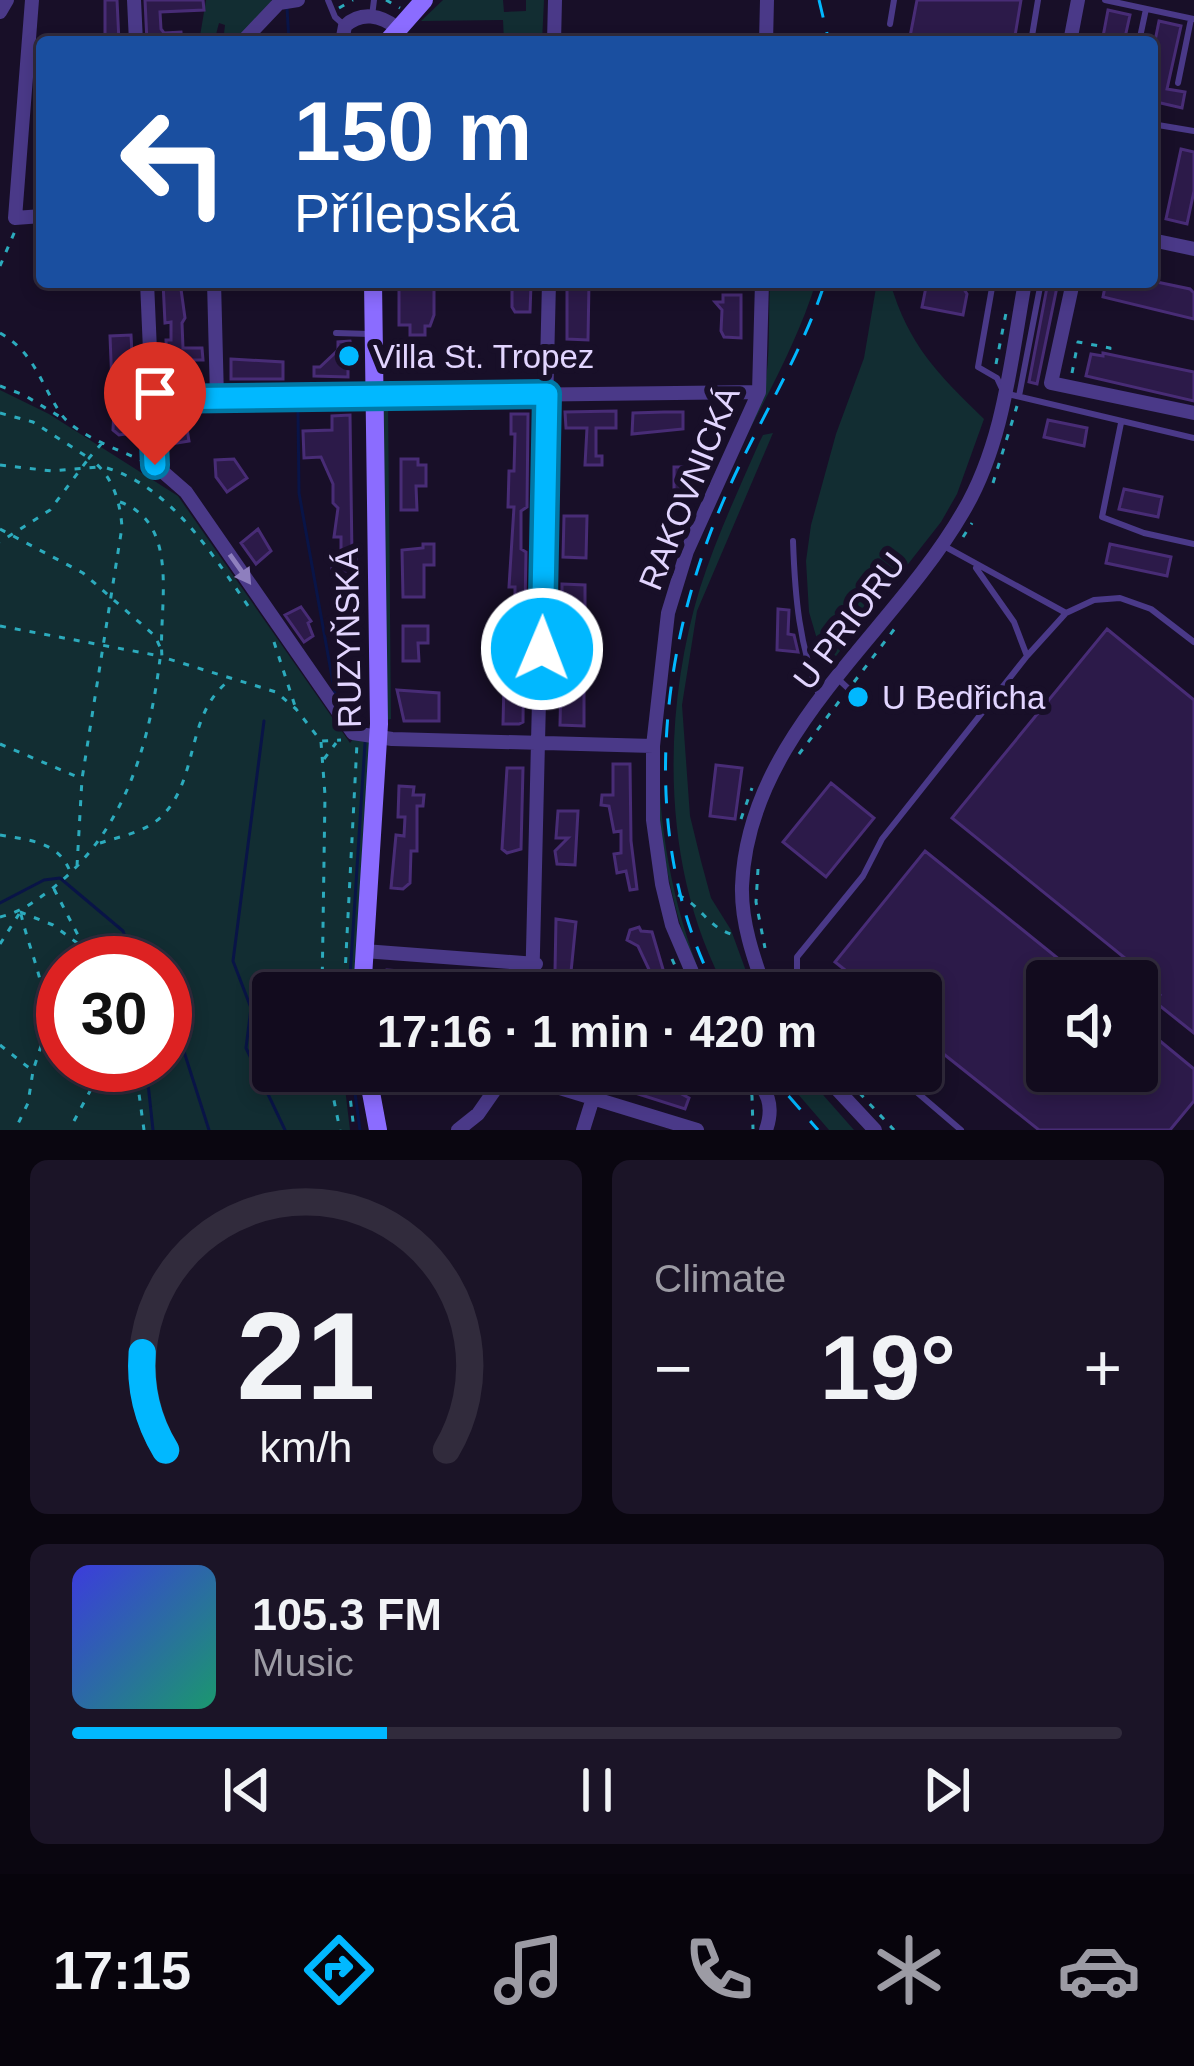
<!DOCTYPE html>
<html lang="en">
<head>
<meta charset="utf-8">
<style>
  body { margin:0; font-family:Helvetica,sans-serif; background:#1b1427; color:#f1f3f6; height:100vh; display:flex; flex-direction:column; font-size:45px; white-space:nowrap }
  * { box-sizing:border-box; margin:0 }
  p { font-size:39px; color:#9c9ba4 }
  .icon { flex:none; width:66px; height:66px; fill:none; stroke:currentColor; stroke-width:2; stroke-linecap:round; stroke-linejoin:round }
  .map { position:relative; height:1130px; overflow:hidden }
  .panel { display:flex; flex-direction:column; gap:30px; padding:30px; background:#0a0610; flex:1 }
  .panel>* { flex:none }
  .top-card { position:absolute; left:36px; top:36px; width:1122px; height:252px; border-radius:12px; box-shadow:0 6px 18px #0003,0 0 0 3px #312b3c; background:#1a4fa0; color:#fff; overflow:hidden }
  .buttons { position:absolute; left:1026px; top:960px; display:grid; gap:24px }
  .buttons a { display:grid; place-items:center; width:132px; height:132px; border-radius:12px; background:#120b1e; box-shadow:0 6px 18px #0003,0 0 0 3px #312b3c; font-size:60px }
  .speed { position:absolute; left:36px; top:936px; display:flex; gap:24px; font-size:60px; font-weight:700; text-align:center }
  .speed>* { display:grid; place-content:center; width:156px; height:156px; border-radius:50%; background:#120b1e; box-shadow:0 6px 18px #0003,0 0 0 3px #312b3c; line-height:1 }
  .speed .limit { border:18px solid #d22; background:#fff; color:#111 }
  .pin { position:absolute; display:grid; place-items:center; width:102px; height:102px; color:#fff; margin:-123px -51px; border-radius:50% 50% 50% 0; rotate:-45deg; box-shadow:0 0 12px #0007 }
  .pin .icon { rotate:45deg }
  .me { position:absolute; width:132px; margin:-66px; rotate:1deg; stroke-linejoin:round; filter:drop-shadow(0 0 9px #0008) }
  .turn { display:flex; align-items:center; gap:42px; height:252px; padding:0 60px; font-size:54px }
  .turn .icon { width:156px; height:156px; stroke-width:2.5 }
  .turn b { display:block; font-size:84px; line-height:102px }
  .big { font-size:90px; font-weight:600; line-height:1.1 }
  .panel .widget { flex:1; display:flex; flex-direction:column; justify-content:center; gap:18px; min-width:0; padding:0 42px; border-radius:18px; background:#1b1427 }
  .panel .dial { align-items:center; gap:0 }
  .dial svg { height:312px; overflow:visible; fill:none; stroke:#312b3c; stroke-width:7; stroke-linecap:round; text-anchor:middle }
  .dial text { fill:#f1f3f6; stroke:none }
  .song { display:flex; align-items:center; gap:36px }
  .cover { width:144px; height:144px; border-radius:18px; background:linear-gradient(135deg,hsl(240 70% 55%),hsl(160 70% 35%)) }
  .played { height:12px; border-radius:6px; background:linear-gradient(90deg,#01b8ff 30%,#312b3c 30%) }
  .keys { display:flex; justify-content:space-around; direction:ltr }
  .heat { display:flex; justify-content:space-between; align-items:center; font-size:66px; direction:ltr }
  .panel .tiles { flex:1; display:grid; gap:30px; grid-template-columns:1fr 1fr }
  .widget:last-child { grid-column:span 2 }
  .trip { position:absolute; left:252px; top:972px; width:690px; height:120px; border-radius:12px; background:#120b1e; box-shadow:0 6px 18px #0003,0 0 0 3px #312b3c; font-weight:600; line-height:120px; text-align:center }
  .menu { display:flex; height:192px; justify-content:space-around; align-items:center; background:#07040c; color:#9c9ba4 }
  .menu .icon { width:84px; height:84px }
  .menu .selected { color:#01b8ff }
  .menu b { font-size:54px; color:#f1f3f6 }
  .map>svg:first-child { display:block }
</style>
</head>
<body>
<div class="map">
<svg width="1194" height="1130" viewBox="0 0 1194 1130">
  <rect width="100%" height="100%" fill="#180f28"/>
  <!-- green -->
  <path fill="#122d32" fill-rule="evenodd" d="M206,0H271L272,1L235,42H223L225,25L219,23L214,42H199Z
    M443,0H503L504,12L526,11V0H544L542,42H533L532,38L504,42L503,20L421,21Z
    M770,282H816C792,360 745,432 712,505C642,662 641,836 708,993H705C645,854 641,700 690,557C704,515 726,474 745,433C751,420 761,405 764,391C771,357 768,317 770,282Z
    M877,282H890C909,346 937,373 984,419L957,494L941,522L829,665L824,663L809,612L806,561L811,525L836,434L864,358Z
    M0,390L49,414L178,496L350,743L354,738L372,740L355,993H273V1071H343L350,1130H0ZM63,963H165V1065H63Z
    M388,402L391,719L386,720L383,405Z
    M773,433L697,611L682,705L690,816L701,861L711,898L731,930L754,993H728C661,874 661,716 700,588C716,538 738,491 759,443L763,435Z
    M778,1071H802L854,1130H829Z"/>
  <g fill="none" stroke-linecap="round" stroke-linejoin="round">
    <!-- stream -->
    <path stroke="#091447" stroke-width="3" d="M287,8L289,42
      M298,411L299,493L335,694L360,728
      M264,721L233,961L251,1008L246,1048L285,1130
      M0,903L44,880L60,878L123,931L134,963
      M165,992L209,1130
      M349,993L365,743
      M146,1065L153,1130
      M352,1071L360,1130"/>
  </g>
  <!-- building -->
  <path fill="#2c1a49" stroke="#482c76" stroke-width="3" d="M105,0H117L119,42H105Z
    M145,0H203L204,10L160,12L161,29L164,33L181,32L182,42H147Z
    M917,0H1021L1014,42H909Z
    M1108,10L1130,15L1124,42H1102Z
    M1159,21L1181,26L1167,89L1185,92L1182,108L1152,101V56Z
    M1181,149L1194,152V191L1187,224L1166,219Z
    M1152,281L1190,289L1194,293V319L1103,297L1106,282Z
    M163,282H180L185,318L182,323L183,348H202L203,360H187V371L167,369L166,340H171V322L165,323Z
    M399,282H416V288L434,287V315L430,326H425V335H410V325H399Z
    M519,282L531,285L530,312H515L512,307V291Z
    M567,282H589L588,340L567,339Z
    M927,282H973L964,289L967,294L963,315L922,307Z
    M1048,282H1058L1037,384L1029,382Z
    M723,295H741V338L724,337L721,331L722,310L715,302H723Z
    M131,335L134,390H117L116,385H112L110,336Z
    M350,341L353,360H348V377L314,376V367H320L338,350V342Z
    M1103,353L1194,372V401L1086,376L1091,354L1103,356Z
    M231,359L283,362V379H231Z
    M135,409L134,433L119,435L113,430L114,410Z
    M616,411V428H596V456H602V465H585L587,428H566L565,412Z
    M664,412H683V429L632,434L633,413Z
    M511,414H528L527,507L521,511V549L526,552L525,608H515V587H509L514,507H508L509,471H514L515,434H511Z
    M350,415L352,557H356V569L353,575H339L332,573V555L341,554V537H334L338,508L333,503V484L321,457L304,458L303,431L332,430V416Z
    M185,417L189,441L171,444L170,418Z
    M1048,420L1087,428L1084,446L1044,437Z
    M234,459L247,478L227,492L216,477L215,460Z
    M401,459H418V465H426V486H416L417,510H401Z
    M674,467H700V481H693V493H674Z
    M1124,489L1162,497L1158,517L1119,509Z
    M564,516H587L586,558L563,557Z
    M258,529L271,551L256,564L241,543Z
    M423,544H434V565H424V597H403L402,550L423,548Z
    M1110,544L1171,557L1167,576L1106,563Z
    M562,584L585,585V608L562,607Z
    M336,593H352V616L344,622L333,606Z
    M301,607L311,621L308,623L313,636L304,642L285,615Z
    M778,609L789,610L788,634L794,635L798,652L777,650Z
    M403,626H428V643H418L419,661H403Z
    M510,627H524L523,722L519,724H503L504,684H511Z
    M1107,629L1194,700V1033L1155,1002L1160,995L1137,977L1141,971L952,818Z
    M562,634L585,635L584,657H572V684H584V726L560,725Z
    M397,690L439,693V721H404Z
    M613,764H630L631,841L637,889L630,890L626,871L617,873L614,854L621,853V831L614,832L609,806L601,805L602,795H613Z
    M716,765L742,768L735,819L710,816Z
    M507,768H523L521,849L507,853L502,849Z
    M831,783L874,818L826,877L783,842Z
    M399,786L414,787L413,795H424L423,806H417V851H411L410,883L403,889L391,888L396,835L404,836L405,817H398Z
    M558,811H578L575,865L557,864L555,851L568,838H556Z
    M925,851L1086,981H1047V1071H1137V1022L1194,1069V1101L1170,1130H1039L921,1036V993H874L835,962Z
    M556,919L576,922L571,972L555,971Z
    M639,927L641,931L652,932L670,993H660L638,946L627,940L630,930Z
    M387,970L514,979V989L512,993H423L424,982L404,981L403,993L386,992Z
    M566,1071H621L661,1084L662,1079L680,1085L678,1092L689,1098L685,1109Z"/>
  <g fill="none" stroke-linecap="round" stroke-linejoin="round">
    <!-- path -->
    <path stroke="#2cabbd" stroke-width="3" stroke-dasharray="6 9" stroke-linecap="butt" d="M386,0L400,8
      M339,8L353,0
      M0,266L15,231
      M0,333C35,353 40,383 61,414C76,435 119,450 143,461
      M996,364L1006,313
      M1072,373L1078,342L1110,348L1109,354
      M0,386L24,395L62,418
      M0,413L33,422L89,458L50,510L0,542
      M0,465L52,471L97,467
      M107,468C174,489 213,556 251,610
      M993,483L1017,406
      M120,502C182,524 158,608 162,657L276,692L296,709L321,741L341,740
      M0,529L83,573L155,636L160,647
      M963,537L972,523
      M0,626L160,656
      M274,642L296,709
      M854,682L899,623
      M321,742L325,795L322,993
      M0,744L80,778
      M799,754L844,695
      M324,759L336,743
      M741,819L752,788
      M0,835C27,840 57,841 69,869
      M100,843C121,836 146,832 162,816C200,778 185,713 230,680
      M77,866L82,779L122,527C120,500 112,474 89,458L103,442
      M758,869L756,902L765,948
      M54,889L80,939
      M678,895C704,907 706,928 737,936
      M20,912L53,925L104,963
      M21,914C29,950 48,988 45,1025C44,1041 37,1057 33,1071
      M0,917C21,912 32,903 49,891C123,835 149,748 160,659
      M0,944L19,914
      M672,959L680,977
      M776,980L783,993
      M344,993L357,743
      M0,1045L33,1071L28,1103L15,1130
      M135,1065L144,1130
      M328,1071L340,1130
      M347,1071L354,1130
      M733,1071L752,1096L753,1129
      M839,1071L894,1130
      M74,1121L104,1065"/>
    <!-- lane -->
    <path stroke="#4a3988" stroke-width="6" d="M328,0L335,17L345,26
      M1105,0L1194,19
      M372,16L374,0
      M890,24L894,0
      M1031,42L1038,0
      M1139,42L1146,9
      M1178,83L1191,19
      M1152,124L1194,131
      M993,282L978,367L997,378L1004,393L1194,438
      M336,333L370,334
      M1019,396L1041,282
      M1121,423L1102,517L1144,533L1194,544
      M793,541C795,597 799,645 820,698
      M944,546L1066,613
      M976,568L1014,622L1027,656
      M838,679L864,703
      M804,993L797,982V957L863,876L882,839L1027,656L1066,613L1094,600L1120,598L1151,609L1194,642
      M892,1071L961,1130"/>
    <!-- street -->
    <path stroke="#4a3988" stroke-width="14" d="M32,0L15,218L42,216
      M134,0L136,42
      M0,12L7,0
      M242,42L279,3L298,0
      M342,42L345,26C361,11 381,15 397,28
      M554,42L555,0
      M766,42L767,0
      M1070,42L1078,0
      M1152,240L1194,249
      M147,282L155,465L186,492L353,733L392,739L653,746
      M214,282L217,398
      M1073,282L1051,383L1194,413
      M152,399L759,392
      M364,951L536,964
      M532,993L549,282
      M701,993L672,925L662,884L653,820V746L668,613L687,551L759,392L762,282
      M766,993C754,959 741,923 742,886C748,733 892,635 963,512C1004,443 1011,359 1025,282
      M751,1071C767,1092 775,1104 766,1130
      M820,1071L875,1130
      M507,1072L697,1130
      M458,1130L478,1114L508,1071
      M583,1130L593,1098"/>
    <!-- secondary -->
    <path stroke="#8b6cff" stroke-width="18" d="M387,42L424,0
      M362,993L379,724L373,282
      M367,1071L378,1130"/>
    <!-- rail -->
    <path stroke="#01b8ff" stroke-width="3" stroke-dasharray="18 15" stroke-linecap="butt" d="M819,0L829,42
      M718,993C637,842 658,649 725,497C756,425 801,357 825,282
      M767,1071L818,1130"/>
  </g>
  <!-- one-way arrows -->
  <defs><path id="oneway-solid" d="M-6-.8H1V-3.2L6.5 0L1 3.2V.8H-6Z" transform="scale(3)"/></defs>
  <use fill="#8e7fbe" href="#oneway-solid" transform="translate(240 569) rotate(55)"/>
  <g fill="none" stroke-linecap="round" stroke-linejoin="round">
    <!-- route casing -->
    <g stroke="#0178a6" stroke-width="30">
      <path id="route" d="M155,465L152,399L547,394L542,649"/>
    </g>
    <!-- route -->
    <use href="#route" stroke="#01b8ff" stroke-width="21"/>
  </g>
  <!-- markers -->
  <g fill="#01b8ff" stroke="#180f28" stroke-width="4.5">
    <circle cx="349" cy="356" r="12"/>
    <circle cx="858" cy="697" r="12"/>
  </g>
  <g text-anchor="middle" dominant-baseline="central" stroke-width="12" stroke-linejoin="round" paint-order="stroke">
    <!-- poi labels -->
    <g font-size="33" fill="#e2d5ff" stroke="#180f28" text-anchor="start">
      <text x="373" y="356">Villa St. Tropez</text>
      <text x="882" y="697">U Bedřicha</text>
    </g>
    <!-- street labels -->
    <g font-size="33" fill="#e2d5ff" stroke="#180f28">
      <text transform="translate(689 488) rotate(-68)">RAKOVNICKÁ</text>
      <text transform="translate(849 621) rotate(-53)">U PRIORU</text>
      <text transform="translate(348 638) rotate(-91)">RUZYŇSKÁ</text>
    </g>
  </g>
</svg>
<div class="buttons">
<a><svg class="icon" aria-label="sound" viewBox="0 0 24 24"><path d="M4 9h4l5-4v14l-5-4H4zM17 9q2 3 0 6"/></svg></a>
</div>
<div class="speed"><div class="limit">30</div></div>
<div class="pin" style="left:155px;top:465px;background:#d93025"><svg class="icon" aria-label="arrive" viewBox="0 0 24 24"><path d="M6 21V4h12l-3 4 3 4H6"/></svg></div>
<svg class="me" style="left:542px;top:649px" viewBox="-20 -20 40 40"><circle r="17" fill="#01b8ff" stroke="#fff" stroke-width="3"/><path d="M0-11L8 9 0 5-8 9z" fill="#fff"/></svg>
<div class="trip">17:16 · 1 min · 420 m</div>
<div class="top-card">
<div class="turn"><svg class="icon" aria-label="left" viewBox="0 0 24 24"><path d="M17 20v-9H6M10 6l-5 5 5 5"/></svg><div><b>150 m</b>Přílepská</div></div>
</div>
</div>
<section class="panel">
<div class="tiles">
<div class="widget dial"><svg viewBox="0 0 100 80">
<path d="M14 69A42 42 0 1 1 86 69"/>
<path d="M14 69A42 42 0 0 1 8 44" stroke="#01b8ff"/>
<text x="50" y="56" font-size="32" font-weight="700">21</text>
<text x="50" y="72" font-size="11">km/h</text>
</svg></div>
<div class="widget"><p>Climate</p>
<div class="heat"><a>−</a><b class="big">19°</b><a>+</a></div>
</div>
<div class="widget">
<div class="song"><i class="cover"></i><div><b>105.3 FM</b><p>Music</p></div></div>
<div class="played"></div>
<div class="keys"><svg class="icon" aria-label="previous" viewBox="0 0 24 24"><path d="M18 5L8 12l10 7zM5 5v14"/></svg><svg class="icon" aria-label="pause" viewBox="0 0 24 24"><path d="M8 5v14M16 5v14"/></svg><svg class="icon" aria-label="next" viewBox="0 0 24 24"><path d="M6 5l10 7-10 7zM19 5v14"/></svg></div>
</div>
</div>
</section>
<nav class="menu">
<b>17:15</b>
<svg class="icon selected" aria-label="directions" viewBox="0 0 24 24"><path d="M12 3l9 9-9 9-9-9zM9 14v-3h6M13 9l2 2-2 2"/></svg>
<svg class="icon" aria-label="music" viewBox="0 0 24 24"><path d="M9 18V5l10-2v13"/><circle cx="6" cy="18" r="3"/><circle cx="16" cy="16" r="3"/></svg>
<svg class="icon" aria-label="phone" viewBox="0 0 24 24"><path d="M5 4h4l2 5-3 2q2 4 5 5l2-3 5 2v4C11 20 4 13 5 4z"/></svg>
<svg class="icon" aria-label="climate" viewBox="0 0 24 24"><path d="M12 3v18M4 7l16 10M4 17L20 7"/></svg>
<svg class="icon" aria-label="car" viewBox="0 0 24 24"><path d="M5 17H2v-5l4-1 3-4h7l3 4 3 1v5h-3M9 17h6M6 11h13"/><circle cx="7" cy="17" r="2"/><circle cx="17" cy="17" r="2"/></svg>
</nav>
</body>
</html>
